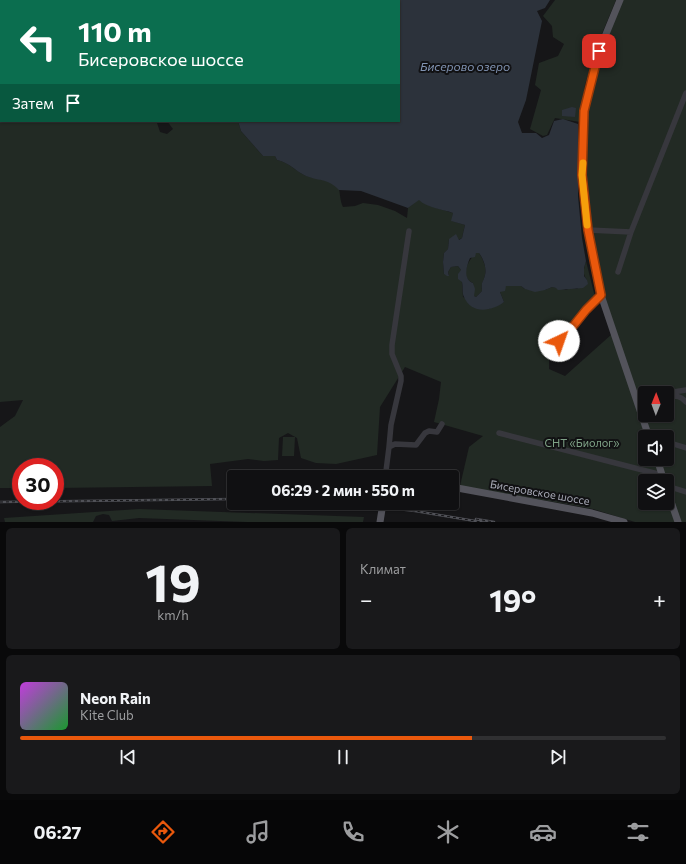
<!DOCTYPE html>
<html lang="ru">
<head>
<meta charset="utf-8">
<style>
  body { margin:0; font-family:Commissioner,sans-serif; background:#19191b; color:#f1f3f6; height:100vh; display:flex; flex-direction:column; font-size:15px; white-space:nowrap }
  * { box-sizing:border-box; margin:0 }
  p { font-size:13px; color:#9c9d9f }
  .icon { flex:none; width:22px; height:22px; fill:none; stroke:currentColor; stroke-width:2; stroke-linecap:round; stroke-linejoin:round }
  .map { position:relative; height:522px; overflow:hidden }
  .panel { display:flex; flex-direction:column; gap:6px; padding:6px; background:#09090a; flex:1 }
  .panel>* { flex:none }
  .guide { position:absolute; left:0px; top:0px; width:400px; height:122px; box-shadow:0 1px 3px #0004,0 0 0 1px #303032; background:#0b6e4f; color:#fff; overflow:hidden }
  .needle { width:26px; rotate:1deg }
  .buttons { position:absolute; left:638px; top:386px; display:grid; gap:8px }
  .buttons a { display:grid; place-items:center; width:36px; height:36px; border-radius:4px; background:#101012; box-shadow:0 1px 3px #0004,0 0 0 1px #303032; font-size:20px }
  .speed { position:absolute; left:12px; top:458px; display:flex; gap:8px; font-size:20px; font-weight:700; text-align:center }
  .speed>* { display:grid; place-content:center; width:52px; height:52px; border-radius:50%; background:#101012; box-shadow:0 1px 3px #0004,0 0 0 1px #303032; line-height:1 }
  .speed .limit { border:6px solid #d22; background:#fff; color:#111 }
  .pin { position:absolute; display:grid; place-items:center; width:34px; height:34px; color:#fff; margin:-17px; border-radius:8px; box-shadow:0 2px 6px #0006 }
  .me { position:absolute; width:44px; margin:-22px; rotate:42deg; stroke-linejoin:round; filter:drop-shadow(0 0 3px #0008) }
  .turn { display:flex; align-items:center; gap:14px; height:84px; padding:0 12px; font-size:18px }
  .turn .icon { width:52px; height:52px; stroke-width:2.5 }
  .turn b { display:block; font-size:28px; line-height:34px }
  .then { display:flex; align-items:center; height:38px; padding:0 12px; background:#0003; gap:8px; font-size:15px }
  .big { font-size:30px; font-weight:700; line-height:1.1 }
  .panel .tile { flex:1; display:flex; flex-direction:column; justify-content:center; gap:6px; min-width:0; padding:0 14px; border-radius:6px; background:#19191b }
  .panel .dial { align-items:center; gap:0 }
  .dial b { font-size:52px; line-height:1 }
  .song { display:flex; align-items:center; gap:12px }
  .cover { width:48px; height:48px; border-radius:6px; background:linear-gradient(135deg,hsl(290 70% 55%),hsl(130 70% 35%)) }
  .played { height:4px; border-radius:2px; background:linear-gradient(90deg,#ea580c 70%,#303032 70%) }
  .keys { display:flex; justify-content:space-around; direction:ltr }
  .heat { display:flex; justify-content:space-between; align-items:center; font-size:22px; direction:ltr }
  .panel .tiles { flex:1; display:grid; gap:6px; grid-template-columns:1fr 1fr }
  .tile:last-child { grid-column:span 2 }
  .trip { position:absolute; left:227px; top:470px; width:232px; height:40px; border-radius:4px; background:#101012; box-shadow:0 1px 3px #0004,0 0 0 1px #303032; font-weight:700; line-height:40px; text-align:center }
  .menu { display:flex; height:64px; justify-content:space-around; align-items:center; background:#060607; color:#9c9d9f }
  .menu .icon { width:28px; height:28px }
  .menu .on { color:#ea580c }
  .menu b { font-size:18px; color:#f1f3f6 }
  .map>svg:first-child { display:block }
</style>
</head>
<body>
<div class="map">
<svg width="686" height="522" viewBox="0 0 686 522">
  <rect width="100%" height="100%" fill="#161618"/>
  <!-- green -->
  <path fill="#222a24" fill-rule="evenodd" d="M0,0L226,1H1V121H159L157,123L160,132L167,134L173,129L167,121H238L241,131L263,156H275L277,160C290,163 293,169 304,175C314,180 333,177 339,189C340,193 340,201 343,207L355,206L363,203L378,205L395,211L407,218L408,208L419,199L430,206L453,213L452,221L465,225L462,238L458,240L449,239L448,249L444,253L443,262L444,274L449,275L448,272L451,267L458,266L461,270L463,297L489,309L504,302L500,292L506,286H521L525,289L545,290L552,287L566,290L571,288L577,289L587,280C582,274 584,268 586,261L596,301L559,345L549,347V369L565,376L612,334L647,437H645V459H654L661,481H645V503H667V498L675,522H635L593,509L566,504L460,486L469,447L483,436L434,422L439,399L441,382L405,367L380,407L377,455L336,464L316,463L301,458L297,438L288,433L279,438L278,460L264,461L248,459L210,464L212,486L55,488V467H21V488H0V427L15,416L23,400L0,402Z
    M555,0H616L596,48L585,85L580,122L555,118L547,135L543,136L530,129L541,90L535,85L539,63L558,56L564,44L553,37L552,26L543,16Z
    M622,0H686V522H680L659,459H667V437H652L603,294L590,230L585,175L587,111L601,51ZM645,393H667V415H645Z
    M476,253H479C483,259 487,268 485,275C483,283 481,282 482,291L476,297L474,296L473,283C459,277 468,260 476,253Z
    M283,437H295L294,456H282Z
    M139,509L364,517L363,522H247L139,518L112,521L109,515L103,514L96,516L93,522H5L4,518Z"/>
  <!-- water -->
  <path fill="#2c323b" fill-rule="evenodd" d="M226,0H550L545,8L537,11L542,21L526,100L518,122L522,133H536L542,138L549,135L554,121L563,119L578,124V196L582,238L586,261L584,268V276L587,280L588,284L583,288L558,290L556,288L552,287L545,290L535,292L525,289L521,286H506L505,291L500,292L504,302C491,312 471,314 464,297C462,293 463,287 462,282L458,279V274L461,270L458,266L451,267L448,272L449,276H447L444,274L443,262L444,253L448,249L449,239L456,234L459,240L462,238L465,225L451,221L453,213C442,209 427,208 419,200L408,208L361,191L339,190C327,177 318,182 304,175C294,170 290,163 277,160L275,156H263L241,131L238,121H399V1ZM476,253H479C483,258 487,268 485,275C483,283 481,281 482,291L476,297L474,296L475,289L473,283C463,279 466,267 470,258L475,257Z
    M572,107L576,108L575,117L562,116V110Z"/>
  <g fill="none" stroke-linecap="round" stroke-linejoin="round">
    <!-- minor -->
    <path stroke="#37373d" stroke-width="5.5" d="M588,230L631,232L686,93
      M618,272L631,232
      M559,341L562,340C574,324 586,308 601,295
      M667,393L686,390
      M667,397C676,396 680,395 686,402
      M636,398L645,397
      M637,402L645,401
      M499,433L662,475
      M667,442L686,448
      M389,447L391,425L401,381V376L392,354V345L409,231
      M388,477L386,471L389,447L395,444L416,445L425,433L429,431L437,432L442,424
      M667,486L686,492"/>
    <!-- major -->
    <path stroke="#53535b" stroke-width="7" d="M620,0L599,51L588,92L585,111L582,175L588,230L601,295L649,437
      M657,459L664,481
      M390,477H398
      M452,487L592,513L624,522
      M667,490L678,522
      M380,522L383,503"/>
    <!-- rail casing -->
    <g stroke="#505157" stroke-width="2.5">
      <path id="rail" d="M0,502L234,499
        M346,503L415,511L481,522
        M476,519L494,522"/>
    </g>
    <!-- rail -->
    <use href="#rail" stroke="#111113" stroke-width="1" stroke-dasharray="3" stroke-linecap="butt"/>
  </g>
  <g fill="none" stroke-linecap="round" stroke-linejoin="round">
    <!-- route casing -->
    <g stroke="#983908" stroke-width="10">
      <path id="route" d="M559,341L562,340L586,310L601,295L588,230L582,175L584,111L599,51"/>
    </g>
    <!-- route -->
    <use href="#route" stroke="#ea580c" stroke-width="7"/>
    <!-- slow -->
    <path stroke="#f59e0b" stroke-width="7" d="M583,163L582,175L587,225"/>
  </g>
  <g text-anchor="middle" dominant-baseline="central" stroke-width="4" stroke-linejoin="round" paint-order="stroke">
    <!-- park labels -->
    <g font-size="11" fill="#7fa287" stroke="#111113">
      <text x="582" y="442">СНТ «Биолог»</text>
    </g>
    <!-- street labels -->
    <g font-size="11" fill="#a8aab7" stroke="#111113">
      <text transform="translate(540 492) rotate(10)">Бисеровское шоссе</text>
    </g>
    <!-- water labels -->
    <g font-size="12" font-style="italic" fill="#8093b2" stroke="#111113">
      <text x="465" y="66">Бисерово озеро</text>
    </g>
  </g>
</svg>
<div class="buttons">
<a><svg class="needle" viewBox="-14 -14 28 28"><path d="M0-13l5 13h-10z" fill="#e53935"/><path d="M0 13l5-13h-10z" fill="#9c9d9f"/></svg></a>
<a><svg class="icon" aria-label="sound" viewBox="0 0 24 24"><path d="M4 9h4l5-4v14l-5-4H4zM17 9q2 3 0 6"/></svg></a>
<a><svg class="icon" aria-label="layers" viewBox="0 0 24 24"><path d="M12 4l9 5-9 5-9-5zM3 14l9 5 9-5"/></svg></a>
</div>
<div class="speed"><div class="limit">30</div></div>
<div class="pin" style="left:599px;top:51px;background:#d93025"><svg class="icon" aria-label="arrive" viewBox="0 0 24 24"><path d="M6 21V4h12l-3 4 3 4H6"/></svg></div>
<svg class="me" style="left:559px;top:341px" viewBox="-20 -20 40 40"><circle r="19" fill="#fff"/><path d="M0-13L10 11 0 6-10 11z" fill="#ea580c"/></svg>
<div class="trip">06:29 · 2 мин · 550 m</div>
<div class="guide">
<div class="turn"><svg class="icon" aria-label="left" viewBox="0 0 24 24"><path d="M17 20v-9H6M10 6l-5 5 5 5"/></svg><div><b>110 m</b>Бисеровское шоссе</div></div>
<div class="then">Затем<svg class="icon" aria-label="arrive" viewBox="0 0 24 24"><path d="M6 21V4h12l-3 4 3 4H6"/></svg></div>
</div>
</div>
<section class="panel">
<div class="tiles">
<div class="tile dial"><b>19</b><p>km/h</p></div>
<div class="tile"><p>Климат</p>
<div class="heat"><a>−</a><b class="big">19°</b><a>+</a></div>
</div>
<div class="tile">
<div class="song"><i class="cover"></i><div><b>Neon Rain</b><p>Kite Club</p></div></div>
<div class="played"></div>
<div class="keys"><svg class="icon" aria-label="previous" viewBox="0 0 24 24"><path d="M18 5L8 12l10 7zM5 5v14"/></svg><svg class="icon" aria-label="pause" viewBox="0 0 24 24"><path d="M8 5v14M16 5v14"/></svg><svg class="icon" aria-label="next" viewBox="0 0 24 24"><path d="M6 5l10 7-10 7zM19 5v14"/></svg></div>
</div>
</div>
</section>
<nav class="menu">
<b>06:27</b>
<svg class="icon on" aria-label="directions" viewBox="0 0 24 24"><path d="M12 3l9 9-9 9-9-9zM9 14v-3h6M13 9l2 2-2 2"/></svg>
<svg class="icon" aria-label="music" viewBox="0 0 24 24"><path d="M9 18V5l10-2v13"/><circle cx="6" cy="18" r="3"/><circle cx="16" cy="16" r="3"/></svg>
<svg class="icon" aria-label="phone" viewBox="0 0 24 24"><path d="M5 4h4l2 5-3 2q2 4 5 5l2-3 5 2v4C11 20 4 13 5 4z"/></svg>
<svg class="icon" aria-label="climate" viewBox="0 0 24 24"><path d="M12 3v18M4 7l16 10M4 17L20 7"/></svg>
<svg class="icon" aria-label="car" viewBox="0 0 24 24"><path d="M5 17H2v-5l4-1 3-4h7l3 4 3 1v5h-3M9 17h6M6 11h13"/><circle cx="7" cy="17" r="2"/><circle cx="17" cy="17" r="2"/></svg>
<svg class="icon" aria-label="filters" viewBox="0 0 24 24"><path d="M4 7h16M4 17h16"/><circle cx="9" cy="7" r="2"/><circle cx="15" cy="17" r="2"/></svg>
</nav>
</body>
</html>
